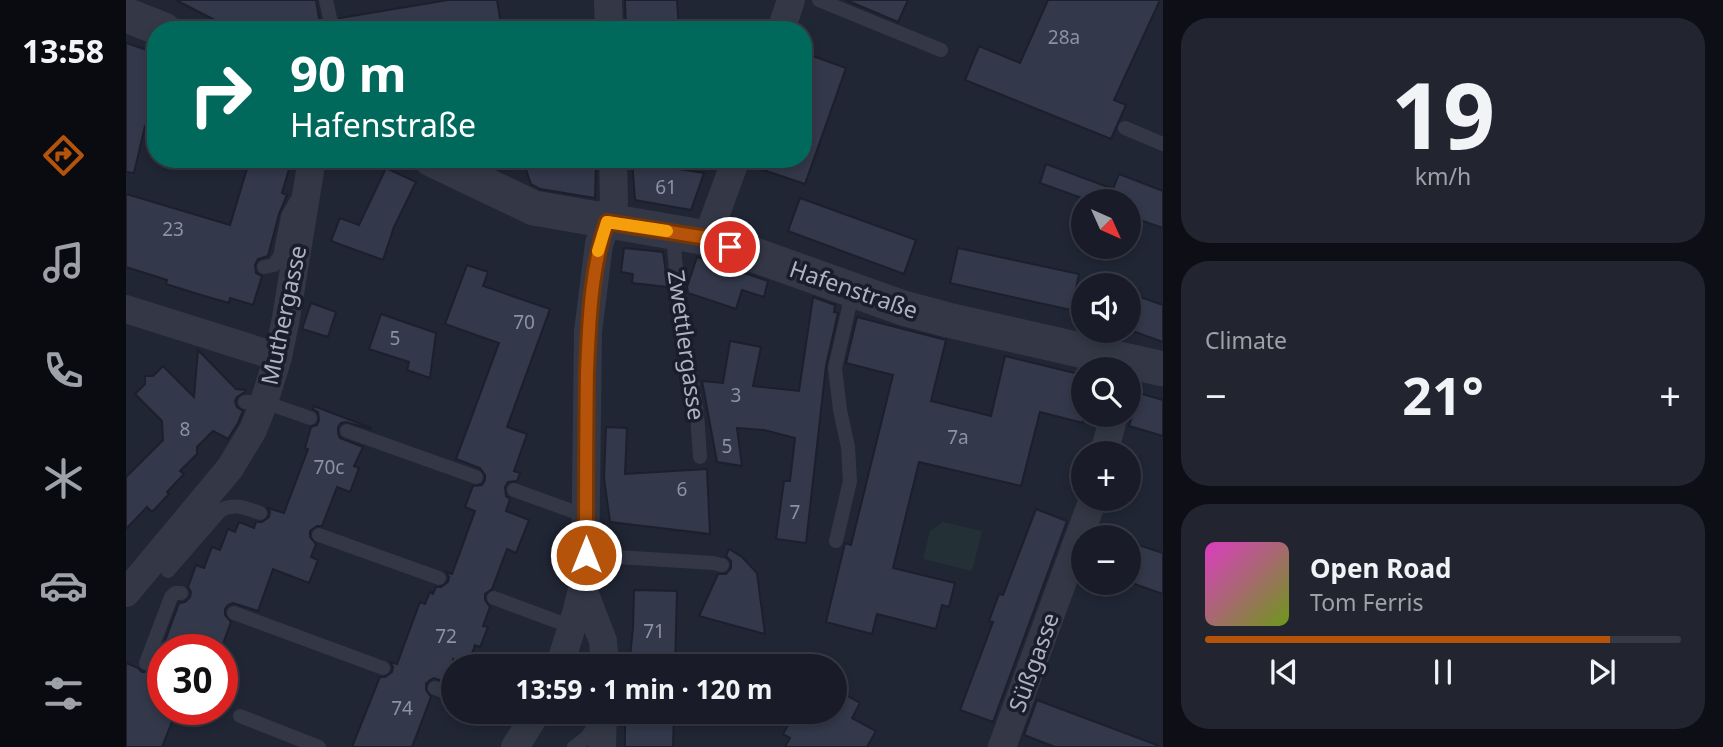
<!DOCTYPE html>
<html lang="en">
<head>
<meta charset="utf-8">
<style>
  body { margin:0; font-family:"Noto Sans",sans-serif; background:#222530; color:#f1f3f6; height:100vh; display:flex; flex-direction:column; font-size:26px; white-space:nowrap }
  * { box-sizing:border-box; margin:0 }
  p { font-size:23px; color:#9fa1a8 }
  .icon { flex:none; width:38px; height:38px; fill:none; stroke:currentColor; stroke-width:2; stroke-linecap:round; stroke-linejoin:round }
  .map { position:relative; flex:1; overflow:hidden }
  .drawer { display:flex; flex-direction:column; gap:18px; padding:18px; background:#0e0f16; width:560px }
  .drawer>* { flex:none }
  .hud { position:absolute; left:21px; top:21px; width:665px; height:147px; border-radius:28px; box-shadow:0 4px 10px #0003,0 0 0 2px #373a45; background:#00695c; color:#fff; overflow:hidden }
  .needle { width:46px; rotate:135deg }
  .controls { position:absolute; left:945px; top:189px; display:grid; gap:14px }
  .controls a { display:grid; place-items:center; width:70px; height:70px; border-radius:50%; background:#191c28; box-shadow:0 4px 10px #0003,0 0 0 2px #373a45; font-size:35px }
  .speed { position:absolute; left:21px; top:634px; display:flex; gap:14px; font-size:35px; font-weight:700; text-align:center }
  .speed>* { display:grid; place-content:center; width:91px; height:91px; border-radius:50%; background:#191c28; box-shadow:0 4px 10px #0003,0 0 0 2px #373a45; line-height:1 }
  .speed .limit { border:10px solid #d22; background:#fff; color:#111 }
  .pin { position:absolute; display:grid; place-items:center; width:60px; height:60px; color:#fff; margin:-30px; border:4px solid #fff; border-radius:50%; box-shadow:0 2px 7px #0007 }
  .me { position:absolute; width:77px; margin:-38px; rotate:0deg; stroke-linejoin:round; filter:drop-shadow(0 0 5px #0008) }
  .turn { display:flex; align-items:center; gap:24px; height:147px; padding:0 28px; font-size:32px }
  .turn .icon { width:91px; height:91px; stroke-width:2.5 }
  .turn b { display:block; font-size:49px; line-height:60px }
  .big { font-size:52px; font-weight:700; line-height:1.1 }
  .drawer .card { flex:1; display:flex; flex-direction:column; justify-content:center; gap:10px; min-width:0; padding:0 24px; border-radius:28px; background:#222530 }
  .drawer .dial { align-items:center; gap:0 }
  .dial b { font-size:91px; line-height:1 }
  .song { display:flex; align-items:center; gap:21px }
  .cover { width:84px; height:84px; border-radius:10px; background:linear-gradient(135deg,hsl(310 70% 55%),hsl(80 70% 35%)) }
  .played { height:7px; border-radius:4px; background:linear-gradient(90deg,#b45309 85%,#373a45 85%) }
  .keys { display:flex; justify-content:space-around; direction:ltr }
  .heat { display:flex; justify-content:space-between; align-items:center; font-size:38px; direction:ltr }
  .trip { position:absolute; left:315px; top:654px; width:406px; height:70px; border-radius:35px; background:#191c28; box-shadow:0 4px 10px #0003,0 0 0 2px #373a45; font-weight:700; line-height:70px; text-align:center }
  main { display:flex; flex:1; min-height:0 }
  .dock { display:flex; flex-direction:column; width:126px; justify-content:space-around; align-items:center; background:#0a0b10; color:#9fa1a8 }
  .dock .icon { width:49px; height:49px }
  .dock .active { color:#b45309 }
  .dock b { font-size:32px; color:#f1f3f6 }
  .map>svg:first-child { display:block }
</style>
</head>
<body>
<main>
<nav class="dock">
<b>13:58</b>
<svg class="icon active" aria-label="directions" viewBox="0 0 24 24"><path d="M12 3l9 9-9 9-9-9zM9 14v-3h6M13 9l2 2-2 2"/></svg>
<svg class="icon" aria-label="music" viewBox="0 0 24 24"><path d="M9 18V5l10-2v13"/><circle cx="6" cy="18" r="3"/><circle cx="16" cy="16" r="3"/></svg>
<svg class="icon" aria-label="phone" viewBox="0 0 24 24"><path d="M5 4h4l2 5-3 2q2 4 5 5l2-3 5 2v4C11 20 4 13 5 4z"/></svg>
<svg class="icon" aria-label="climate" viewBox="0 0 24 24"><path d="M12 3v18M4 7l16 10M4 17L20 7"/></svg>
<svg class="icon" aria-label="car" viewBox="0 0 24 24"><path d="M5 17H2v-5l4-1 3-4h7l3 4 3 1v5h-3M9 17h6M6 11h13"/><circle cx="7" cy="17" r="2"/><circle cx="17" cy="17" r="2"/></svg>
<svg class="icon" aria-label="filters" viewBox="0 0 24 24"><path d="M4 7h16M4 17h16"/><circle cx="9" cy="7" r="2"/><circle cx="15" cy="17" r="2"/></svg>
</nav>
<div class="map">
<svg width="1037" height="747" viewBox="0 0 1037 747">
  <rect width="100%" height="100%" fill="#212635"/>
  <!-- green -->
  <path fill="#233036" d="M817,522L856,531L846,571L797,559L804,531Z"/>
  <!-- building -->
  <path fill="#33394b" stroke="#1c1f2c" stroke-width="2" d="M50,0H190L195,30H108Z
    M322,0H371L376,30H215L214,18Z
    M499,0H551L553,30H500Z
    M720,0H782L772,22Z
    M922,0H1034L988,100L1000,105L985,139L839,80L853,46L894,63Z
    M0,43L30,53V132L19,126L8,173L0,172Z
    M684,55L720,68L679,184L625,166L626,159H677V74Z
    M124,159H166L156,193L161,195L153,214L142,256L132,259L129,265L130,273L136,276L127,305L104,298L103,303L75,295L40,284L41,280L0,267V194L104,225Z
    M424,159H470L469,198L414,189L405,184L399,167L422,169Z
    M506,159H527V165L578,173L565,210L509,200Z
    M920,164L987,189L993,174L1037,191V228L1003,216V201H964L914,183Z
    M260,168L290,182L268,227L257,260L205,241L214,218L233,225Z
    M674,198L790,240L778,274L662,231Z
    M498,248L537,252L542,287L506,283L507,274L495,272Z
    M832,248L953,274L945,310L824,283Z
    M571,257L642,281L638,297L616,290L610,309L562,293L561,287Z
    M341,265L362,272L357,286L424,309L381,427L401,434L388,471L394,473L391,481L382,482L379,487L380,496L384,499L380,511L403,520L390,553L381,549L366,589L359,594V600L364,607L357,626L362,627L354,647L349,645L342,665L327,659V685L308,678L304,680L300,684V690L305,697L286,747H226L254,677H259L266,672L267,667L264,662L271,664L294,602L299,604L304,592L307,594L310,587H315L322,582L323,577L320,572L326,574L349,511L339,507L347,486L356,485L359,480V475L354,468L330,459L373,343L319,324Z
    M1003,293L1037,305V342L1004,330L1009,315L1003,313Z
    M687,297L709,305L708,312L712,313L700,366L680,543L650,539L658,481H664L669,438L638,430L611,428L616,466L591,462L576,381L597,383L604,341L635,347L627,386L673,391Z
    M185,303L210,312L202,337L176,329Z
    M255,314L310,333L304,378L281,370L283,362L243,349Z
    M731,317L820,340L805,401L865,416L879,356L957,375V423L914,412L895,486L793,462L767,568L829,583L823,607L816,605L810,629L751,614L746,634L700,622L719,543L725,545L767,375L720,363Z
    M72,350L110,389L119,390V392L111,397L109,401L111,407L117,411L112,423L102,439L87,431L71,447V454L54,471L58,474L41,492L43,494L26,512L21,507L0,529V477L37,440L36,421L9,394L19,384V376H27L37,366L68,397Z
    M1013,393L1037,400V436L1003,426Z
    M188,406L245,428L244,429L220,422L215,423L212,427V433L214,438L237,447L228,466L233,468L224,492L211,487L196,526H191L184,531V537L190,544L185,557L192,560L183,583L147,569L132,611L107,603L102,605L99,609V615L105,622L95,649H36L53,603L59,602L64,597L65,592L62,587L70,565L78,568L86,547L94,550L102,529L109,532L113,522L128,528L130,522H136L143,517L144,512L142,508L158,513L182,449L179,448L185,427L191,425L193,420L192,412L187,409Z
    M480,427L501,428L499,474L581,469L584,534L484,522L478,478Z
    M910,509L941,521L867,722L834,710L867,622L863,621L873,594L877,595Z
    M1003,542L1037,553V594L1003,582Z
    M603,549L616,557L631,573L639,634L573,616L592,574H600L605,568V561L600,556Z
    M508,590L551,591L549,667H503L507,628Z
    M0,663L12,668L16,672H23L37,677V709H51L36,747H0Z
    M709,689L734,703L726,718L750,731L741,747H659L664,738L657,734L666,718L673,722L678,712H709Z
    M911,700L1031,745L1030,747H929L898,735Z
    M499,712H548L547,747H499Z"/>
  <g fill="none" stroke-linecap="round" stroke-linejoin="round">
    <!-- service -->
    <path stroke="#343846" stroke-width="14" d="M200,0L205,23V30
      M693,0L815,50
      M999,128L1037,144
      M547,233L552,295L571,413L574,457
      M138,267L148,265L154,256L162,216L171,200
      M119,402H138L184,418
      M221,431L350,477
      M388,490L460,516
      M193,535L313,578
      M710,541L724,481L722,447L714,410L709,368L727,290
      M460,555L587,563L596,565
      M42,571L95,510C109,503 120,508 134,513
      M368,598L446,627
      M108,613L257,668
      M20,663L45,597L49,593H55
      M309,688L327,695
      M375,712L405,724
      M114,716L193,747
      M448,747L460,738L474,720"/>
    <!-- minor -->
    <path stroke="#343846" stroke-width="28" d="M482,0L483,30
      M655,30L665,0
      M581,238L610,159
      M0,309L152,357
      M978,453L988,415
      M457,589L477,641L479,667
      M0,593L104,468L127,430L138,402L152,357L160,318L186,159
      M433,667C443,636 454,605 459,573L462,332L473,244L488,202L487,159
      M389,747L411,712
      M476,747L477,712
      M876,747L967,499"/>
    <!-- tertiary -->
    <path stroke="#343846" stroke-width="35" d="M0,15L38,30
      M305,159L408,208L581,238L777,308L822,320L1037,369"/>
  </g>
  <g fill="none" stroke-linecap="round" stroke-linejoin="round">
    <!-- route casing -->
    <g stroke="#753606" stroke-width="18">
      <path id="route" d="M460,555C460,493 460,432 461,371C463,322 465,268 481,222L581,238L604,247"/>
    </g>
    <!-- route -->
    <use href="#route" stroke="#b45309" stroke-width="12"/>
    <!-- slow -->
    <path stroke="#f59e0b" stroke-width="12" d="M472,251L481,222L541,231"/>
  </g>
  <g text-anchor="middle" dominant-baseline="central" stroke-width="7" stroke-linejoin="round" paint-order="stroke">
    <!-- number labels -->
    <g font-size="19" fill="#8d92a2">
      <text x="938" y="37">28a</text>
      <text x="540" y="187">61</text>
      <text x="47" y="229">23</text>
      <text x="398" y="322">70</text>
      <text x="269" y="338">5</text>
      <text x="610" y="395">3</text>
      <text x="59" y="429">8</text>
      <text x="832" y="437">7a</text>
      <text x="601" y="446">5</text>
      <text x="203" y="467">70c</text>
      <text x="556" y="489">6</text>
      <text x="669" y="512">7</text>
      <text x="528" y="631">71</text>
      <text x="320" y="636">72</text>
      <text x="276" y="708">74</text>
    </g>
    <!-- street labels -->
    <g font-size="23" fill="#aeb2c2" stroke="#1a1d2a">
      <text transform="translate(728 289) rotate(19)">Hafenstraße</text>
      <text transform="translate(157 315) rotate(-78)">Muthergasse</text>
      <text transform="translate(561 345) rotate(82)">Zwettlergasse</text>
      <text transform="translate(907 662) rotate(-70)">Süßgasse</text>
    </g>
  </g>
</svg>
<div class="controls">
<a><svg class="needle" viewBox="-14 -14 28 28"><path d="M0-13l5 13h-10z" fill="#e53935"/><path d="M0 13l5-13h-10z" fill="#9fa1a8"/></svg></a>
<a><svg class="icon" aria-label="sound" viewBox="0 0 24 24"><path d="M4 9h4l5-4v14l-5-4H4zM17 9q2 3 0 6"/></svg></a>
<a><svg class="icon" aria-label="search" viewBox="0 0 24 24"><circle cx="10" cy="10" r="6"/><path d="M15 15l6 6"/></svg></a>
<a>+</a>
<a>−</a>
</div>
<div class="speed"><div class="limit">30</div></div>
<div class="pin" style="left:604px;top:247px;background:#d93025"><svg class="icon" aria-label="arrive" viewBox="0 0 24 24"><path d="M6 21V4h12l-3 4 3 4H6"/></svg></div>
<svg class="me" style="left:460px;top:555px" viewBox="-20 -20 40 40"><circle r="17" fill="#b45309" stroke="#fff" stroke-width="3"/><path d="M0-11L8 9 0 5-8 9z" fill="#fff"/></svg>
<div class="trip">13:59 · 1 min · 120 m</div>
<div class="hud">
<div class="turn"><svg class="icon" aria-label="right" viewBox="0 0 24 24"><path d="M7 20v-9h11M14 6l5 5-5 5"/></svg><div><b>90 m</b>Hafenstraße</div></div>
</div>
</div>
<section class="drawer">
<div class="card dial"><b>19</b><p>km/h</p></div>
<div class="card"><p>Climate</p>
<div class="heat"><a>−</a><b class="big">21°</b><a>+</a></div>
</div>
<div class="card">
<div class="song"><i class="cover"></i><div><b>Open Road</b><p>Tom Ferris</p></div></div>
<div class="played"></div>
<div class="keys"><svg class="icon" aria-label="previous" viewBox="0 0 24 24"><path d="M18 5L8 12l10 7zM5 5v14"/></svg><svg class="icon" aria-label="pause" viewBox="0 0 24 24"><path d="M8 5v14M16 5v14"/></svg><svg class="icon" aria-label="next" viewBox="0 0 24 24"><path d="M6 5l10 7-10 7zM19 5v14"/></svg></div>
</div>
</section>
</main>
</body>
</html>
